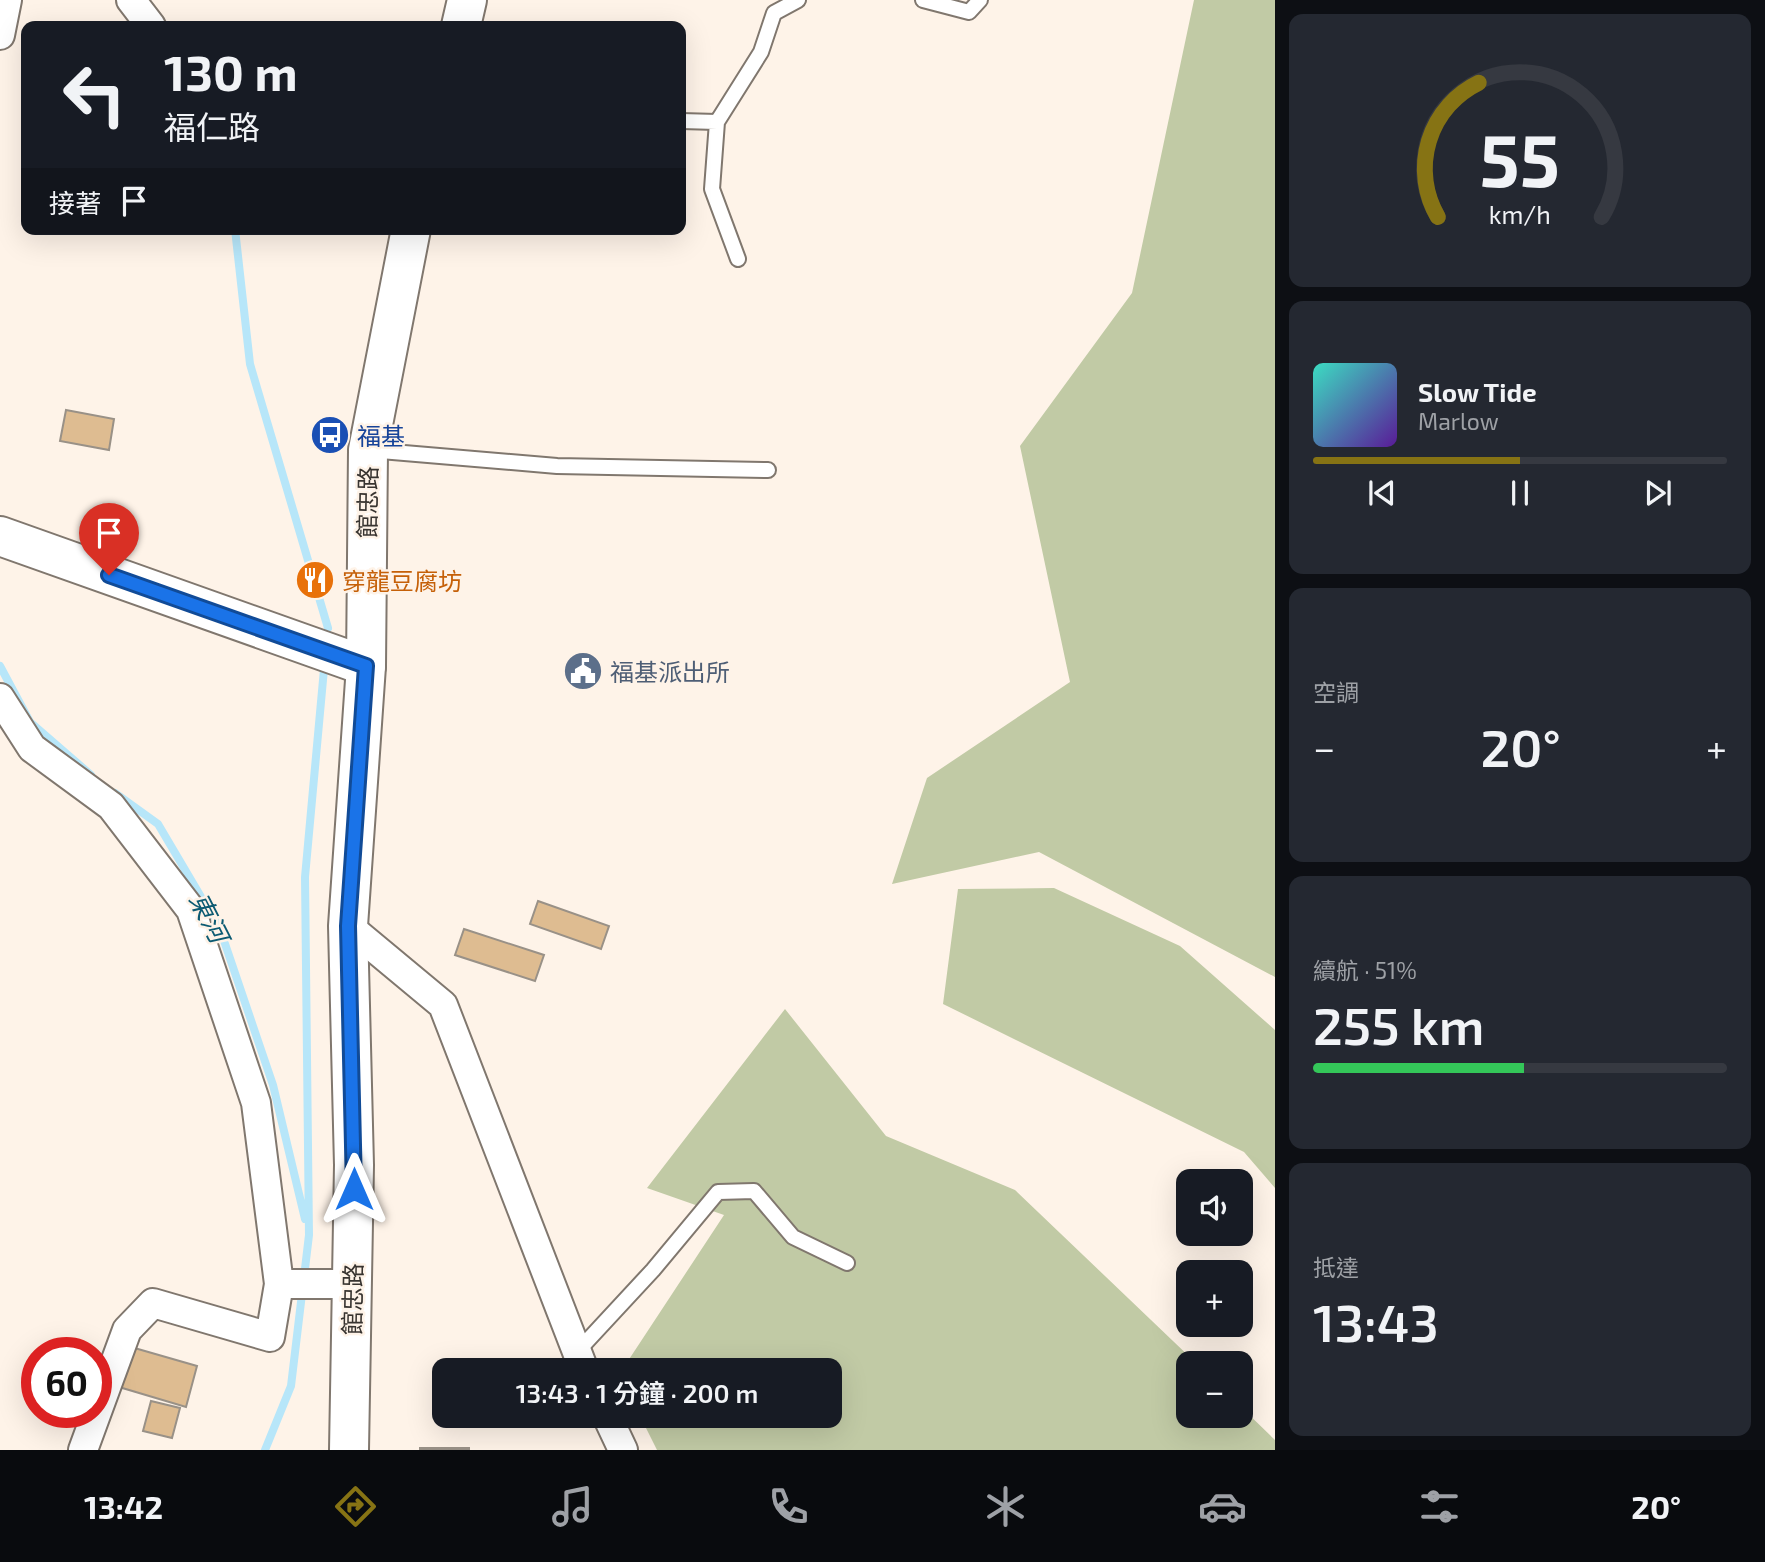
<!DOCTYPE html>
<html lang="zh-TW">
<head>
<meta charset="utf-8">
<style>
  body { margin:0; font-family:"Exo 2","Noto Sans TC",sans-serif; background:#242831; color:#f1f3f6; height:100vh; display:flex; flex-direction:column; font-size:26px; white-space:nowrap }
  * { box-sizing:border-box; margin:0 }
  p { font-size:23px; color:#9ea1a6 }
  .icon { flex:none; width:38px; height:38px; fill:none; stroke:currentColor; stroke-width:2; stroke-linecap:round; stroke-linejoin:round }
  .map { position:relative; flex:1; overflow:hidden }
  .details { display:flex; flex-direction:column; gap:14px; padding:14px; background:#0d0f14; width:490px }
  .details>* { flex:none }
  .hud { position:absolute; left:21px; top:21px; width:665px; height:214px; border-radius:14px; box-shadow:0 7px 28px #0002; background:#171b24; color:#f1f3f6; overflow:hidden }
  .fabs { position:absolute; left:1176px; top:1169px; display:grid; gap:14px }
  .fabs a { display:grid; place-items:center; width:77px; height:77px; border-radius:14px; background:#171b24; box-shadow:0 7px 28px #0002; font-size:35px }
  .speed { position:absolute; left:21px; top:1337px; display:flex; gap:14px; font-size:35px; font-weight:700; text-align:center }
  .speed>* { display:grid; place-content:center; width:91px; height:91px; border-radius:50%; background:#171b24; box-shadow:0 7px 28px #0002; line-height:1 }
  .speed .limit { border:10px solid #d22; background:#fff; color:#111 }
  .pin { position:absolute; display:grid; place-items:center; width:60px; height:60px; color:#fff; margin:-72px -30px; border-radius:50% 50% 50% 0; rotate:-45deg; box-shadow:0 0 7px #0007 }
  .pin .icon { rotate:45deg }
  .me { position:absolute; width:77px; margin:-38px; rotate:0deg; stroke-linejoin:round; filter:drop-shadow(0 0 5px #0008) }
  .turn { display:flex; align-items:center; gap:24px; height:147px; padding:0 28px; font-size:32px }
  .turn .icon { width:91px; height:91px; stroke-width:2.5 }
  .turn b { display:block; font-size:49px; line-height:60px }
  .then { display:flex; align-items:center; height:66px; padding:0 28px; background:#0003; gap:14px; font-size:26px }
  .big { font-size:52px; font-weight:600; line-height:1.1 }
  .details .card { flex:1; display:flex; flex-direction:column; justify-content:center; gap:10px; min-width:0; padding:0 24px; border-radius:14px; background:#242831 }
  .details .dial { align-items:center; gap:0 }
  .dial svg { height:182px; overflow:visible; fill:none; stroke:#363941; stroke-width:7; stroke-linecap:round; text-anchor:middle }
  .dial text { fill:#f1f3f6; stroke:none }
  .song { display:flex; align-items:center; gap:21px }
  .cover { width:84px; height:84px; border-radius:10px; background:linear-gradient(135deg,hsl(170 70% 55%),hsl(270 70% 35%)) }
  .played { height:7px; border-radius:4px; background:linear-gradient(90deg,#867314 50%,#363941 50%) }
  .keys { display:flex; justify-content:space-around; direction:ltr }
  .heat { display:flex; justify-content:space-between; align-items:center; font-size:38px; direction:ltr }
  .charge { height:10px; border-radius:5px; background:linear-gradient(90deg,#34c759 51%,#363941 0) }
  .trip { position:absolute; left:432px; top:1358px; width:410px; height:70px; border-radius:14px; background:#171b24; box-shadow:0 7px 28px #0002; font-weight:600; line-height:70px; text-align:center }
  .tab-bar { display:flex; height:112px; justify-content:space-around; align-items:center; background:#090b0e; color:#9ea1a6 }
  .tab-bar .icon { width:49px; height:49px }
  .tab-bar .on { color:#867314 }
  .tab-bar b { font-size:32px; color:#f1f3f6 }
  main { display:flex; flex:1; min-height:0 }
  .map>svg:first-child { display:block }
</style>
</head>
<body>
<main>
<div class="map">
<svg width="1275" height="1450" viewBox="0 0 1275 1450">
  <rect width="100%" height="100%" fill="#fef3e8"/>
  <!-- green -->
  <path fill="#c1caa5" d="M1194,0H1275V977L1039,852L892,884L927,778L1070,682L1020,446L1132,293Z
    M1054,888L1180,946L1275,1030V1188L1244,1152L943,1004L958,889Z
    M785,1009L886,1136L1015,1190L1196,1363H1188V1416H1241V1407L1275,1440V1450H657L640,1416H830V1370H622L724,1215L647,1188Z"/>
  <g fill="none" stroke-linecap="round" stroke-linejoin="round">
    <!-- stream -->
    <path stroke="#b7e6f9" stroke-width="8" d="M235,229L250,364L328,628
      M0,666L30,722L91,775
      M115,793L158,824L220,929L273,1085L305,1219
      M265,1450L291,1386L309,1235L305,877L324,669"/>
  </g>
  <!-- building -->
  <path fill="#debc91" stroke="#999187" stroke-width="2" d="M66,410L114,419L109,450L60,441Z
    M538,901L609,926L601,949L530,924Z
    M464,929L544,955L535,981L455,955Z
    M131,1347L197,1366L186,1407L119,1387Z
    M151,1401L180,1408L172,1438L143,1431Z
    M420,1448H469V1450H420Z"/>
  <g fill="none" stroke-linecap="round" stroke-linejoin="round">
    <!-- lane casing -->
    <g stroke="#80776e" stroke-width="18">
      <path id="lane" d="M923,0L969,12L980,0
        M681,121L717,122
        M738,259L712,189L717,122L761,52L774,13L798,0
        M369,450L557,466L768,470
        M576,1353L653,1270L718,1192L754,1191L793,1237L847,1263"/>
    </g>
    <!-- street casing -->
    <g stroke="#80776e" stroke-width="32">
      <path id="street" d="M131,0L151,26
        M0,35L7,0
        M0,698L32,748L111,806L191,910L256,1103L279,1284L270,1337L153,1303L127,1330L83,1450
        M348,926L443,1005L584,1370
        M279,1284H352
        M607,1416L623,1450"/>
    </g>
    <!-- secondary casing -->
    <g stroke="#80776e" stroke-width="42">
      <path id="secondary" d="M0,536L366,666"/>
    </g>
    <!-- primary casing -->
    <g stroke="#80776e" stroke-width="42">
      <path id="primary" d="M461,26L467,0
        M349,1450L354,1165L348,926L366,666L368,450L411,229"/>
    </g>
    <!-- lane -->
    <use href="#lane" stroke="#fff" stroke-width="14"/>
    <!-- street -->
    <use href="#street" stroke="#fff" stroke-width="28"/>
    <!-- secondary -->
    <use href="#secondary" stroke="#fff" stroke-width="38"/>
    <!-- primary -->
    <use href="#primary" stroke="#fff" stroke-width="38"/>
  </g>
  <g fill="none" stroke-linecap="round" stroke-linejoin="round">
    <!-- route casing -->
    <g stroke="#114b97" stroke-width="18">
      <path id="route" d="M109,575L366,666L348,926L354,1189"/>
    </g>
    <!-- route -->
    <use href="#route" stroke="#1a73e8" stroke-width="12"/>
  </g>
  <!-- icons -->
  <defs>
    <g id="bus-disc" transform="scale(2.0125)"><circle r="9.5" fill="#1a4fb4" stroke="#fef3e8"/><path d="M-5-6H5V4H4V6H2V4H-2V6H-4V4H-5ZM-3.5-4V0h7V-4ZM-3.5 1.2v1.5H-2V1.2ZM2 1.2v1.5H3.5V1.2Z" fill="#fff"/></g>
    <g id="restaurant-disc" transform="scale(2.0125)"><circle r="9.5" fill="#e8710a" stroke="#fef3e8"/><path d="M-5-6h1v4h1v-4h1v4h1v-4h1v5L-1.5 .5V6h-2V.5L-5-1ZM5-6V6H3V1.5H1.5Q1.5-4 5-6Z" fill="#fff"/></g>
    <g id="civic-disc" transform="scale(2.0125)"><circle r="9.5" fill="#5c6f8a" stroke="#fef3e8"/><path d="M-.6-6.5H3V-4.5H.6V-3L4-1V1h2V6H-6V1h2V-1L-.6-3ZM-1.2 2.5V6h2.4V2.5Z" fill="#fff"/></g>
  </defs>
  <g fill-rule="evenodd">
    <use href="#bus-disc" x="330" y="435"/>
    <use href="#restaurant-disc" x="315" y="580"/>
    <use href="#civic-disc" x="583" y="671"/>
  </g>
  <g text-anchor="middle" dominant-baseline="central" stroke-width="5" stroke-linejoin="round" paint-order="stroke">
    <!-- transit labels -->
    <g font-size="24" fill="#164399" stroke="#fef3e8" text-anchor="start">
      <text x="357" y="435">福基</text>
    </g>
    <!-- street labels -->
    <g font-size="24" fill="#383430" stroke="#fef3e8">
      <text transform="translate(367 502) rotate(-89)">館忠路</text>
      <text transform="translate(352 1299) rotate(-89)">館忠路</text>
    </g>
    <!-- food labels -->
    <g font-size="24" fill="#c56008" stroke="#fef3e8" text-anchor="start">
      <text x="342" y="580">穿龍豆腐坊</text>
    </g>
    <!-- service labels -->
    <g font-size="24" fill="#4e5e75" stroke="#fef3e8" text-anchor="start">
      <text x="610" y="671">福基派出所</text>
    </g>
    <!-- water labels -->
    <g font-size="26" font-style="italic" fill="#0c5b73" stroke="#fef3e8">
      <text transform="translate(210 917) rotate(63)">東河</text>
    </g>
  </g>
</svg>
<div class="fabs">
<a><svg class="icon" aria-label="sound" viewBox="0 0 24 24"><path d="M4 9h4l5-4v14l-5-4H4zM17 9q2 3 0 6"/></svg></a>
<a>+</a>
<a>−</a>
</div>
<div class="speed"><div class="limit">60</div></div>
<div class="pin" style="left:109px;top:575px;background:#d93025"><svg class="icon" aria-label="arrive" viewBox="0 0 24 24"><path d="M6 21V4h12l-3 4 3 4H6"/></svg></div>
<svg class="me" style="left:354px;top:1189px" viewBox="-20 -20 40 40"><path d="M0-17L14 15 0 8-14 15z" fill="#1a73e8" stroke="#fff" stroke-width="4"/></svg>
<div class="trip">13:43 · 1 分鐘 · 200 m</div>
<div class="hud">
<div class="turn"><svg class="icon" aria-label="left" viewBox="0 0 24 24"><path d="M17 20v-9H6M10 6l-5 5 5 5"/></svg><div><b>130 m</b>福仁路</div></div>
<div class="then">接著<svg class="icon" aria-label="arrive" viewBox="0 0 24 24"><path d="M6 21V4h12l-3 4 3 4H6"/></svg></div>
</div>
</div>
<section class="details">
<div class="card dial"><svg viewBox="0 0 100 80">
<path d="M14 69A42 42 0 1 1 86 69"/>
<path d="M14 69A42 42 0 0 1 32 10" stroke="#867314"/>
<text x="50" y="56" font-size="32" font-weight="700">55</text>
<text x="50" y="72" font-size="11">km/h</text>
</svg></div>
<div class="card">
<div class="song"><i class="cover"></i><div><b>Slow Tide</b><p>Marlow</p></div></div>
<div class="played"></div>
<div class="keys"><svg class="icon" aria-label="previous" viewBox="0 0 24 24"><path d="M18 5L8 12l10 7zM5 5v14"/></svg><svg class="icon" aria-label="pause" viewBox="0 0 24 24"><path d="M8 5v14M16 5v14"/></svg><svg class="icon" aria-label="next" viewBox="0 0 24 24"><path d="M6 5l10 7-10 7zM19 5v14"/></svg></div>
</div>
<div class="card"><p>空調</p>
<div class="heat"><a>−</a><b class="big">20°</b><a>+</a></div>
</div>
<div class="card"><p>續航 · 51%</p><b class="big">255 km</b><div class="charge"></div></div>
<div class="card"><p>抵達</p><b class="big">13:43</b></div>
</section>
</main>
<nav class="tab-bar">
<b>13:42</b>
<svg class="icon on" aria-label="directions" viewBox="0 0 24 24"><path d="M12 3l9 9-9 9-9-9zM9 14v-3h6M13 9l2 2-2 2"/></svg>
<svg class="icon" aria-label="music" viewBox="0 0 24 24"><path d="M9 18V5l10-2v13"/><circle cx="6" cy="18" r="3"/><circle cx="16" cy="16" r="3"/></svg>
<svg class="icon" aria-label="phone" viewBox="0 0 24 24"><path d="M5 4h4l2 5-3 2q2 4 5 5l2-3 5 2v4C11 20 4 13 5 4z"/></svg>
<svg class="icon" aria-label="climate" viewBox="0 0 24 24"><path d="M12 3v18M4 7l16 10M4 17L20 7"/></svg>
<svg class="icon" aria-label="car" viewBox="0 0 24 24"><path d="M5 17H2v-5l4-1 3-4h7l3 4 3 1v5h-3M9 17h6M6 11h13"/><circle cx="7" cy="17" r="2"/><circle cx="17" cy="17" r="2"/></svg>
<svg class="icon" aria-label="filters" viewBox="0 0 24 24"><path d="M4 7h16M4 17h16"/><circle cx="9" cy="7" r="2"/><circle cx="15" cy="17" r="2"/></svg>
<b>20°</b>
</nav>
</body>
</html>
